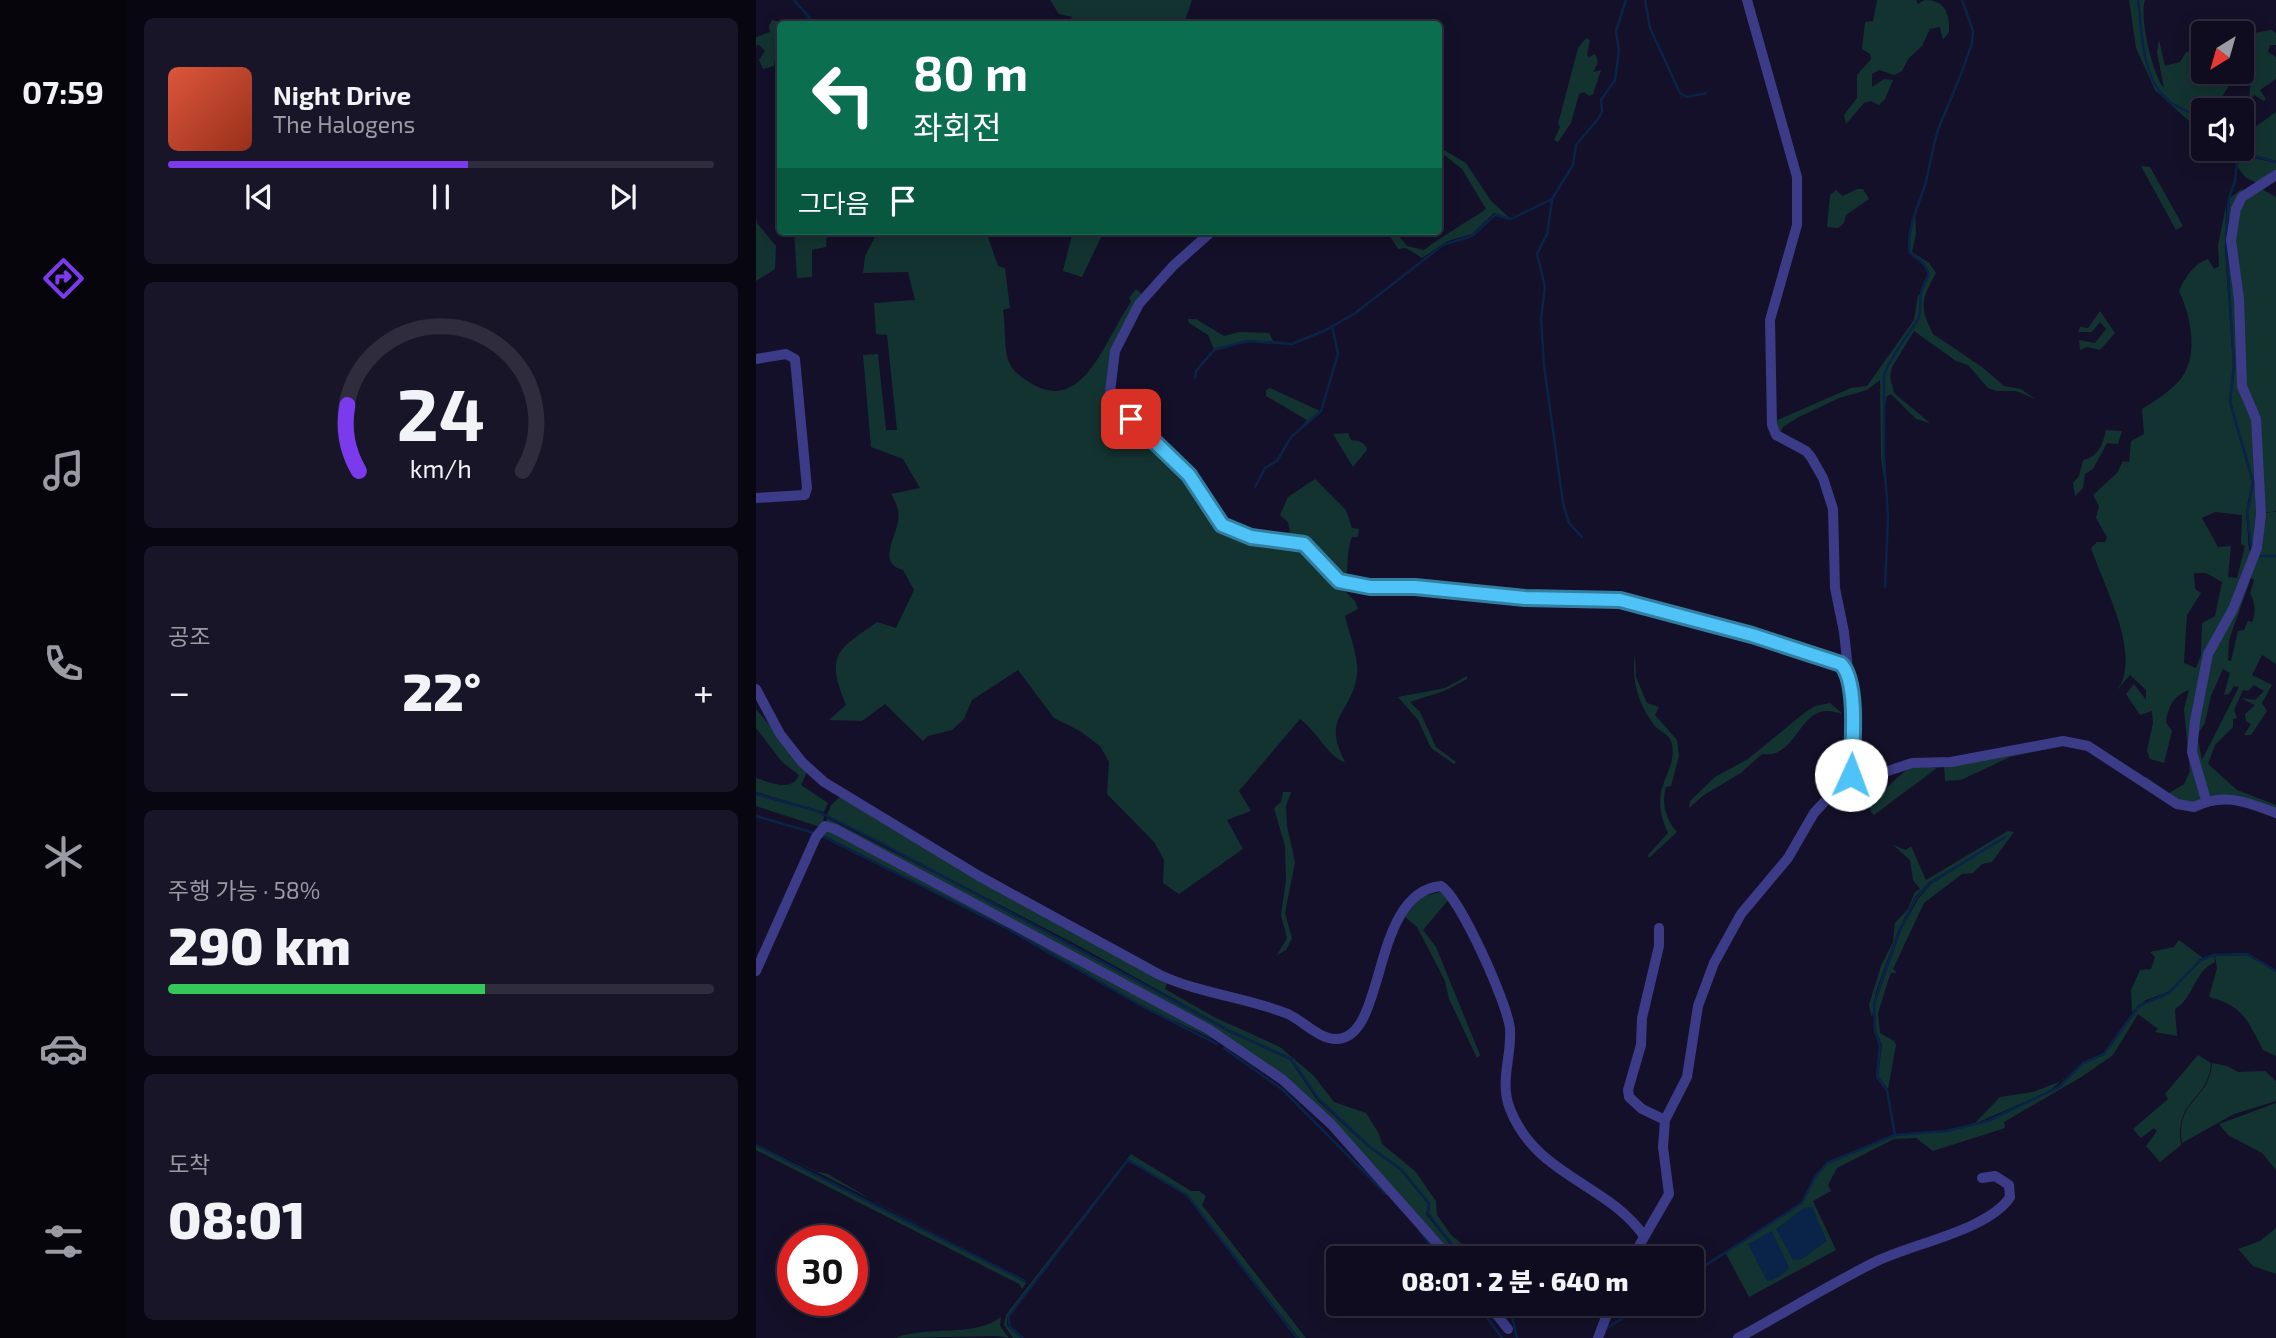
<!DOCTYPE html>
<html lang="ko">
<head>
<meta charset="utf-8">
<style>
  body { margin:0; font-family:"Exo 2","Noto Sans KR",sans-serif; background:#181528; color:#f1f3f6; height:100vh; display:flex; flex-direction:column; font-size:26px; white-space:nowrap }
  * { box-sizing:border-box; margin:0 }
  p { font-size:23px; color:#9b9ba4 }
  .icon { flex:none; width:38px; height:38px; fill:none; stroke:currentColor; stroke-width:2; stroke-linecap:round; stroke-linejoin:round }
  .map { position:relative; flex:1; overflow:hidden }
  .panel { display:flex; flex-direction:column; gap:18px; padding:18px; background:#080711; width:630px }
  .panel>* { flex:none }
  .hud { position:absolute; left:21px; top:21px; width:665px; height:214px; border-radius:7px; box-shadow:0 4px 18px #0003,0 0 0 2px #2f2c3d; background:#0b6e4f; color:#fff; overflow:hidden }
  .needle { width:46px; rotate:217deg }
  .controls { position:absolute; left:1435px; top:21px; display:grid; gap:14px }
  .controls a { display:grid; place-items:center; width:63px; height:63px; border-radius:7px; background:#0f0c1f; box-shadow:0 4px 18px #0003,0 0 0 2px #2f2c3d; font-size:35px }
  .speed { position:absolute; left:21px; top:1225px; display:flex; gap:14px; font-size:35px; font-weight:700; text-align:center }
  .speed>* { display:grid; place-content:center; width:91px; height:91px; border-radius:50%; background:#0f0c1f; box-shadow:0 4px 18px #0003,0 0 0 2px #2f2c3d; line-height:1 }
  .speed .limit { border:10px solid #d22; background:#fff; color:#111 }
  .pin { position:absolute; display:grid; place-items:center; width:60px; height:60px; color:#fff; margin:-30px; border-radius:14px; box-shadow:0 4px 10px #0006 }
  .me { position:absolute; width:77px; margin:-38px; rotate:2deg; stroke-linejoin:round; filter:drop-shadow(0 0 5px #0008) }
  .turn { display:flex; align-items:center; gap:24px; height:147px; padding:0 21px; font-size:32px }
  .turn .icon { width:91px; height:91px; stroke-width:2.5 }
  .turn b { display:block; font-size:49px; line-height:60px }
  .then { display:flex; align-items:center; height:66px; padding:0 21px; background:#0003; gap:14px; font-size:26px }
  .big { font-size:52px; font-weight:800; line-height:1.1 }
  .panel .tile { flex:1; display:flex; flex-direction:column; justify-content:center; gap:10px; min-width:0; padding:0 24px; border-radius:10px; background:#181528 }
  .panel .dial { align-items:center; gap:0 }
  .dial svg { height:182px; overflow:visible; fill:none; stroke:#2f2c3d; stroke-width:7; stroke-linecap:round; text-anchor:middle }
  .dial text { fill:#f1f3f6; stroke:none }
  .song { display:flex; align-items:center; gap:21px }
  .cover { width:84px; height:84px; border-radius:10px; background:linear-gradient(135deg,hsl(10 70% 55%),hsl(10 70% 35%)) }
  .played { height:7px; border-radius:4px; background:linear-gradient(90deg,#7c3aed 55%,#2f2c3d 55%) }
  .keys { display:flex; justify-content:space-around; direction:ltr }
  .heat { display:flex; justify-content:space-between; align-items:center; font-size:38px; direction:ltr }
  .charge { height:10px; border-radius:5px; background:linear-gradient(90deg,#34c759 58%,#2f2c3d 0) }
  .trip { position:absolute; left:570px; top:1246px; width:378px; height:70px; border-radius:7px; background:#0f0c1f; box-shadow:0 4px 18px #0003,0 0 0 2px #2f2c3d; font-weight:800; line-height:70px; text-align:center }
  main { display:flex; flex:1; min-height:0 }
  .tabs { display:flex; flex-direction:column; width:126px; justify-content:space-around; align-items:center; background:#06050c; color:#9b9ba4 }
  .tabs .icon { width:49px; height:49px }
  .tabs .on { color:#7c3aed }
  .tabs b { font-size:32px; color:#f1f3f6 }
  .map>svg:first-child { display:block }
</style>
</head>
<body>
<main>
<nav class="tabs">
<b>07:59</b>
<svg class="icon on" aria-label="directions" viewBox="0 0 24 24"><path d="M12 3l9 9-9 9-9-9zM9 14v-3h6M13 9l2 2-2 2"/></svg>
<svg class="icon" aria-label="music" viewBox="0 0 24 24"><path d="M9 18V5l10-2v13"/><circle cx="6" cy="18" r="3"/><circle cx="16" cy="16" r="3"/></svg>
<svg class="icon" aria-label="phone" viewBox="0 0 24 24"><path d="M5 4h4l2 5-3 2q2 4 5 5l2-3 5 2v4C11 20 4 13 5 4z"/></svg>
<svg class="icon" aria-label="climate" viewBox="0 0 24 24"><path d="M12 3v18M4 7l16 10M4 17L20 7"/></svg>
<svg class="icon" aria-label="car" viewBox="0 0 24 24"><path d="M5 17H2v-5l4-1 3-4h7l3 4 3 1v5h-3M9 17h6M6 11h13"/><circle cx="7" cy="17" r="2"/><circle cx="17" cy="17" r="2"/></svg>
<svg class="icon" aria-label="filters" viewBox="0 0 24 24"><path d="M4 7h16M4 17h16"/><circle cx="9" cy="7" r="2"/><circle cx="15" cy="17" r="2"/></svg>
</nav>
<section class="panel">
<div class="tile">
<div class="song"><i class="cover"></i><div><b>Night Drive</b><p>The Halogens</p></div></div>
<div class="played"></div>
<div class="keys"><svg class="icon" aria-label="previous" viewBox="0 0 24 24"><path d="M18 5L8 12l10 7zM5 5v14"/></svg><svg class="icon" aria-label="pause" viewBox="0 0 24 24"><path d="M8 5v14M16 5v14"/></svg><svg class="icon" aria-label="next" viewBox="0 0 24 24"><path d="M6 5l10 7-10 7zM19 5v14"/></svg></div>
</div>
<div class="tile dial"><svg viewBox="0 0 100 80">
<path d="M14 69A42 42 0 1 1 86 69"/>
<path d="M14 69A42 42 0 0 1 9 40" stroke="#7c3aed"/>
<text x="50" y="56" font-size="32" font-weight="700">24</text>
<text x="50" y="72" font-size="11">km/h</text>
</svg></div>
<div class="tile"><p>공조</p>
<div class="heat"><a>−</a><b class="big">22°</b><a>+</a></div>
</div>
<div class="tile"><p>주행 가능 · 58%</p><b class="big">290 km</b><div class="charge"></div></div>
<div class="tile"><p>도착</p><b class="big">08:01</b></div>
</section>
<div class="map">
<svg width="1520" height="1338" viewBox="0 0 1520 1338">
  <rect width="100%" height="100%" fill="#141029"/>
  <!-- green -->
  <path fill="#133331" fill-rule="evenodd" d="M294,0H436L428,24H312L316,17L303,14Z
    M1121,0H1160L1162,4L1169,0C1190,0 1194,15 1193,32L1187,40L1184,27L1174,29L1166,46L1153,58L1146,71L1138,75L1123,70L1116,74V87L1128,79L1137,80L1129,99L1123,105L1115,101L1108,103L1090,124L1088,115L1101,98V75L1115,59L1114,54L1106,49L1109,22L1117,21Z
    M1373,0H1381L1383,10L1382,0H1389C1383,16 1396,74 1408,88L1401,52L1403,40L1409,66L1424,62L1430,52L1447,48V72H1482L1493,82L1478,77L1458,110H1447V134L1399,90L1380,48Z
    M16,20L31,23L24,24C24,40 20,51 18,66L7,69L3,60L9,51L2,44L0,47V37L14,32L13,26Z
    M1515,30L1520,33V45H1514L1512,52L1520,57V79L1504,90L1510,99L1508,101L1498,95L1487,115L1493,100L1497,52L1486,57V54L1493,51L1498,33Z
    M830,38L834,40L831,55L833,57L839,54L842,62L837,72L845,70L837,94L833,96L828,92L823,94L815,123L802,142L798,140L804,127L802,124L822,48Z
    M1520,112V161L1475,149H1486V125L1498,128Z
    M683,147L710,163L735,201L754,218L738,213L716,234L692,241L666,258L650,248L642,249L631,231H644L642,235L651,246L668,250C689,234 708,224 730,209L706,169L683,151Z
    M1484,155L1520,163V172L1501,183L1489,177L1481,166Z
    M1385,166L1394,167L1427,226L1420,230Z
    M1502,187L1520,197V511L1506,514L1501,437L1488,386L1477,253L1487,197Z
    M1487,188L1478,210L1481,356L1495,415L1501,538L1495,549L1492,513L1498,482L1475,402L1479,365L1471,246L1474,198Z
    M1101,189H1107L1113,199L1090,215L1088,223L1082,228L1071,227L1074,195L1080,190L1087,196Z
    M1470,206L1469,249L1477,365L1473,402L1496,482L1490,512L1493,550L1497,553L1472,613L1456,640L1434,735L1445,795L1443,801L1430,804L1385,778L1390,777L1413,793L1428,784L1434,771L1428,709L1433,690C1419,695 1412,705 1410,722L1416,731L1408,763L1394,759L1391,751L1397,723L1396,711L1384,715L1370,694L1378,684L1390,700V690L1374,675L1351,701C1357,694 1364,687 1367,679C1379,641 1347,584 1335,548L1341,542H1349L1351,537L1340,518L1343,506L1337,495L1361,473L1367,461L1373,462L1375,441L1388,434L1386,409C1399,401 1420,388 1428,374C1442,350 1434,314 1423,291C1429,278 1437,264 1452,259L1458,269L1463,266L1462,245ZM1459,512L1486,515L1485,544L1489,546L1481,578L1472,577L1475,546L1462,547L1446,518ZM1438,573H1450L1466,582L1459,616L1446,623L1445,655L1440,668L1428,663L1431,615L1445,593L1439,589Z
    M1159,211L1160,234L1156,252L1173,263L1180,273C1164,302 1164,307 1177,334L1226,367L1248,386L1265,389L1279,399L1260,391H1241L1232,388L1212,365L1200,361L1158,331L1136,367L1134,377L1138,393L1174,423L1160,419L1135,394L1131,396L1127,413L1130,493L1125,457L1124,380L1111,390L1083,398L1041,418L1027,427L1024,433L1019,421L1095,388L1111,386L1158,320L1162,295L1165,294L1174,274L1168,263L1155,252L1153,244Z
    M0,216L1,223L20,246L19,269L0,281Z
    M38,231H71L70,247L56,250V277L41,278Z
    M122,231H230L242,266L249,268L254,308L247,310C250,325 247,351 254,364C259,374 269,380 278,385C329,413 351,335 375,302L373,298L380,289L388,296L350,384L415,459L464,525L542,544L599,601L602,609L589,616C593,633 603,658 601,675C595,716 565,715 589,762C574,759 560,730 544,719L483,791L495,811L471,820L487,849L423,894L407,883L408,860L398,842L351,794L353,762L344,746L324,731L298,718L262,670L216,700L208,719L196,730L172,736L167,741L129,704L106,721L73,720L90,705C69,655 81,650 121,622L140,628L158,590L147,570C121,564 140,537 142,521C144,511 140,502 135,494L164,488L147,459L115,447L107,355L122,354L130,430H141L131,335L120,334L118,303L159,300L152,272L107,273L109,256Z
    M317,231H348L326,277L307,271Z
    M1344,311L1359,333L1344,350L1331,347L1324,350L1323,340L1339,343L1350,329L1344,322L1336,332H1322L1324,327L1332,328Z
    M432,319H440L468,336L483,332L513,333L517,341L536,343L491,340L458,349L452,335L433,323Z
    M514,388L564,411L543,429L551,420L510,396V390Z
    M1350,430L1366,431L1362,444L1351,443L1337,469L1329,474L1327,488L1319,496L1317,483L1323,476L1327,460C1343,457 1347,443 1350,430Z
    M592,433L595,440C603,441 609,442 611,450L597,467L577,434Z
    M559,479L590,510L596,528L603,529L602,537H596C590,550 593,567 589,582L556,549L511,536L534,532L532,522L524,515L532,497Z
    M1511,512H1520V555L1500,556L1506,516Z
    M1520,556V664L1506,655L1496,675L1516,685L1506,703L1511,711L1495,735H1488L1495,724L1490,721L1489,714L1499,705L1485,698L1499,700L1508,691L1498,685L1492,691L1487,690L1478,710L1481,718L1477,719V727L1459,745L1452,764L1481,790L1520,805V812L1470,798H1451L1438,752L1440,721L1457,645L1478,610L1499,557ZM1495,578L1498,580L1494,594C1499,600 1500,614 1496,622L1492,621L1488,630L1482,631L1475,661L1472,660L1473,640ZM1467,669L1474,673L1468,695L1473,694L1478,686L1483,687L1446,760L1441,735L1449,723L1455,696Z
    M879,654L880,677L891,703L903,707L899,715L921,740L923,756L915,786L910,787C905,803 910,820 921,832L893,858L892,855L912,833C890,785 922,775 916,744C914,734 904,732 898,725C882,704 875,679 879,654Z
    M711,676V679L688,691L654,702L664,712L680,747L700,762L698,764L675,748L662,720L642,697L689,688Z
    M1074,703L1087,714C1082,713 1077,711 1071,711C1042,711 1040,759 1006,754L985,773L948,795L933,808L934,801L959,777L992,759L1047,714L1059,706Z
    M0,709L52,770L45,785L72,803L68,812L0,792V778C14,782 36,793 43,775L26,762L0,728Z
    M1311,745L1254,757L1205,780L1189,781L1188,764Z
    M1157,764L1181,768L1118,815L1115,812L1113,803Z
    M527,792H535L530,806L531,826L539,862L529,913L536,938L530,950L521,955L531,938L525,915L530,880L529,846L518,808L525,802Z
    M0,795L61,812L68,816L67,824L64,827L0,806Z
    M84,797L411,983L409,989L458,1017L524,1047L558,1076L578,1102L610,1113L623,1134L626,1144L660,1172L672,1190L680,1201L681,1215L695,1235L710,1247L734,1258H707L673,1213L674,1203L645,1169L613,1146L563,1098L535,1058L474,1030L323,946L71,815L75,805Z
    M71,818L260,915L473,1032L534,1060L561,1100L612,1147L644,1170L672,1204L670,1214L705,1258H696L575,1121L470,1040L70,824Z
    M70,829L357,981L464,1042L384,1005L251,928L65,834Z
    M1252,831L1258,832L1236,862L1226,864L1217,873L1206,874L1168,903L1137,969L1141,973H1135L1133,978L1122,1013L1124,1033L1138,1041L1140,1045L1132,1089L1122,1076L1126,1045L1120,1031L1119,1004L1145,930L1162,899L1175,884L1254,834L1173,882L1159,897L1143,929L1120,991L1116,1018L1113,1005L1125,966L1137,942L1139,923L1152,909L1159,892L1164,889L1157,880L1154,860L1137,845L1150,850L1155,846L1170,880Z
    M684,892L694,898L667,930L680,947L724,1055L721,1058L693,999L689,981L661,927L648,916L665,897Z
    M1423,940L1447,958L1412,992L1390,1000L1376,1012L1375,990L1384,970L1395,969L1399,957L1394,952L1418,947Z
    M1491,955L1520,972V1056L1507,1050C1491,1019 1487,1006 1453,997L1461,968L1459,956Z
    M1458,956L1459,962C1438,971 1438,998 1419,1009L1421,1036L1399,1032L1402,1029L1382,1014L1357,1055L1327,1076L1248,1122L1249,1128L1177,1151L1160,1138L1138,1139L1081,1168L1072,1185L1075,1191L1057,1201L1080,1250L993,1297L969,1252L1047,1203L1060,1177L1071,1164L1139,1135L1190,1132L1232,1121L1303,1087L1327,1064L1349,1054L1384,1006L1413,993L1445,961Z
    M1442,1055L1455,1063C1453,1101 1418,1098 1425,1145L1404,1162L1390,1146L1401,1131L1398,1128L1385,1138L1377,1129L1412,1099L1409,1094Z
    M1456,1063L1471,1066L1482,1072L1509,1071L1520,1081V1101L1478,1114L1426,1143C1419,1099 1454,1101 1456,1063Z
    M1318,1070L1292,1092L1218,1124L1244,1097L1277,1092L1303,1082Z
    M1520,1103V1170L1506,1153L1472,1135L1463,1124Z
    M0,1141L58,1171L72,1174L121,1203L273,1280Z
    M0,1146L74,1181L270,1283L266,1289L263,1284L0,1150Z
    M375,1154L435,1191H443L450,1196L446,1205L550,1338H543L431,1195L372,1159L251,1317V1326L265,1338H257L248,1325L250,1315Z
    M1520,1228V1274L1497,1266L1482,1249L1504,1241Z
    M245,1317L244,1326L253,1338L241,1336L139,1338C172,1325 219,1338 245,1317Z"/>
  <!-- water -->
  <path fill="#0a2348" d="M1056,1207L1071,1241L1046,1259L1037,1260L1020,1229L1048,1208Z
    M1016,1231L1033,1267C1032,1271 1018,1282 1011,1281L992,1244Z"/>
  <g fill="none" stroke-linecap="round" stroke-linejoin="round">
    <!-- stream -->
    <path stroke="#0a2348" stroke-width="2.5" d="M38,0L59,24
      M889,0L894,28L924,93L931,97L950,93
      M1382,0C1387,34 1384,77 1413,101C1425,111 1440,111 1447,126
      M1472,149L1520,162
      M1482,153L1479,181L1473,198L1470,238L1478,365L1474,402L1497,482L1491,513L1496,552
      M796,201L791,234L781,254L789,287L785,318L788,365L807,503L813,523L826,537
      M439,378L440,371L458,350L491,341L536,344L570,330L598,314L687,245L716,236L739,215L755,219L796,199L817,165L820,145L842,119L846,112L845,100L859,80L863,51L860,31L870,0
      M499,487L509,468L521,461L535,437L565,411L582,354L576,326
      M1502,556H1520
      M1129,587L1132,517L1128,456V376C1131,361 1153,334 1161,321C1166,315 1163,302 1165,294C1166,287 1170,280 1173,274L1168,264L1154,253C1150,230 1162,207 1169,185C1175,165 1176,143 1185,122C1196,96 1208,70 1216,42L1217,31L1206,0
      M0,794L61,811L127,844L474,1031L535,1059L563,1099L613,1146L645,1169L673,1203L672,1213L706,1258
      M0,816L58,833
      M66,836L252,929L384,1005L461,1044
      M468,1048L527,1090L630,1194
      M1139,1135L1131,1090L1121,1077L1124,1045L1119,1031L1118,1003L1144,929L1160,898L1174,883L1249,837
      M0,1145L269,1281
      M663,1230L684,1258
      M936,1274L1046,1203L1059,1177L1071,1163L1139,1135L1190,1131L1232,1121L1303,1087L1327,1063L1348,1054L1383,1006L1413,993L1444,960L1458,955L1491,954L1520,971
      M721,1304L746,1338
      M753,1304L761,1338
      M851,1328L889,1304
      M267,1338L254,1327L252,1317L372,1160L431,1195L541,1338"/>
    <!-- minor -->
    <path stroke="#3b3b88" stroke-width="10" d="M991,0L1041,177V225L1014,320L1016,425L1020,435L1050,451L1055,457L1067,478L1077,509L1079,588L1088,632L1096,707L1093,784
      M456,231L417,266L383,304L359,351L354,392L388,434L433,475L466,525L495,537L548,544L583,581L589,584L769,598L864,600L996,635L1066,657L1091,671
      M0,359L30,354L39,359L51,488L49,495L0,498
      M0,689L24,734L46,762L68,782L223,876L404,975C445,994 490,997 532,1014C547,1021 562,1038 579,1039C632,1041 613,893 685,886C705,899 752,1005 754,1029C756,1057 743,1081 754,1109C780,1176 851,1183 888,1236
      M1450,800L1436,752L1439,721L1452,654L1477,609L1501,548L1505,515L1500,419L1486,386L1483,299L1475,240L1480,209L1486,197L1520,175
      M903,928V946L886,1018L885,1045L872,1090L873,1097L886,1109L909,1120
      M0,971L60,837L69,826L79,829L452,1029L527,1080L575,1124L694,1258
      M876,1258L913,1194L907,1147L909,1120L931,1077L942,1006L958,963L985,914L1032,858L1058,813L1073,797L1093,784L1156,763L1195,762L1307,741L1332,746L1421,804L1438,807C1468,792 1490,802 1520,813
      M732,1304L752,1329
      M842,1338L855,1304
      M982,1338C1028,1313 1073,1285 1119,1262C1155,1244 1233,1230 1254,1197L1253,1185L1239,1176L1226,1178"/>
  </g>
  <g fill="none" stroke-linecap="round" stroke-linejoin="round">
    <!-- route casing -->
    <g stroke="#337fa1" stroke-width="18">
      <path id="route" d="M375,419L433,475L466,525L495,537L548,544L583,581L614,587H659L769,598L864,600L996,635L1085,664C1103,682 1096,749 1095,775"/>
    </g>
    <!-- route -->
    <use href="#route" stroke="#4fc3f7" stroke-width="12"/>
  </g>
</svg>
<div class="controls">
<a><svg class="needle" viewBox="-14 -14 28 28"><path d="M0-13l5 13h-10z" fill="#e53935"/><path d="M0 13l5-13h-10z" fill="#9b9ba4"/></svg></a>
<a><svg class="icon" aria-label="sound" viewBox="0 0 24 24"><path d="M4 9h4l5-4v14l-5-4H4zM17 9q2 3 0 6"/></svg></a>
</div>
<div class="speed"><div class="limit">30</div></div>
<div class="pin" style="left:375px;top:419px;background:#d93025"><svg class="icon" aria-label="arrive" viewBox="0 0 24 24"><path d="M6 21V4h12l-3 4 3 4H6"/></svg></div>
<svg class="me" style="left:1095px;top:775px" viewBox="-20 -20 40 40"><circle r="19" fill="#fff"/><path d="M0-13L10 11 0 6-10 11z" fill="#4fc3f7"/></svg>
<div class="trip">08:01 · 2 분 · 640 m</div>
<div class="hud">
<div class="turn"><svg class="icon" aria-label="left" viewBox="0 0 24 24"><path d="M17 20v-9H6M10 6l-5 5 5 5"/></svg><div><b>80 m</b>좌회전</div></div>
<div class="then">그다음<svg class="icon" aria-label="arrive" viewBox="0 0 24 24"><path d="M6 21V4h12l-3 4 3 4H6"/></svg></div>
</div>
</div>
</main>
</body>
</html>
